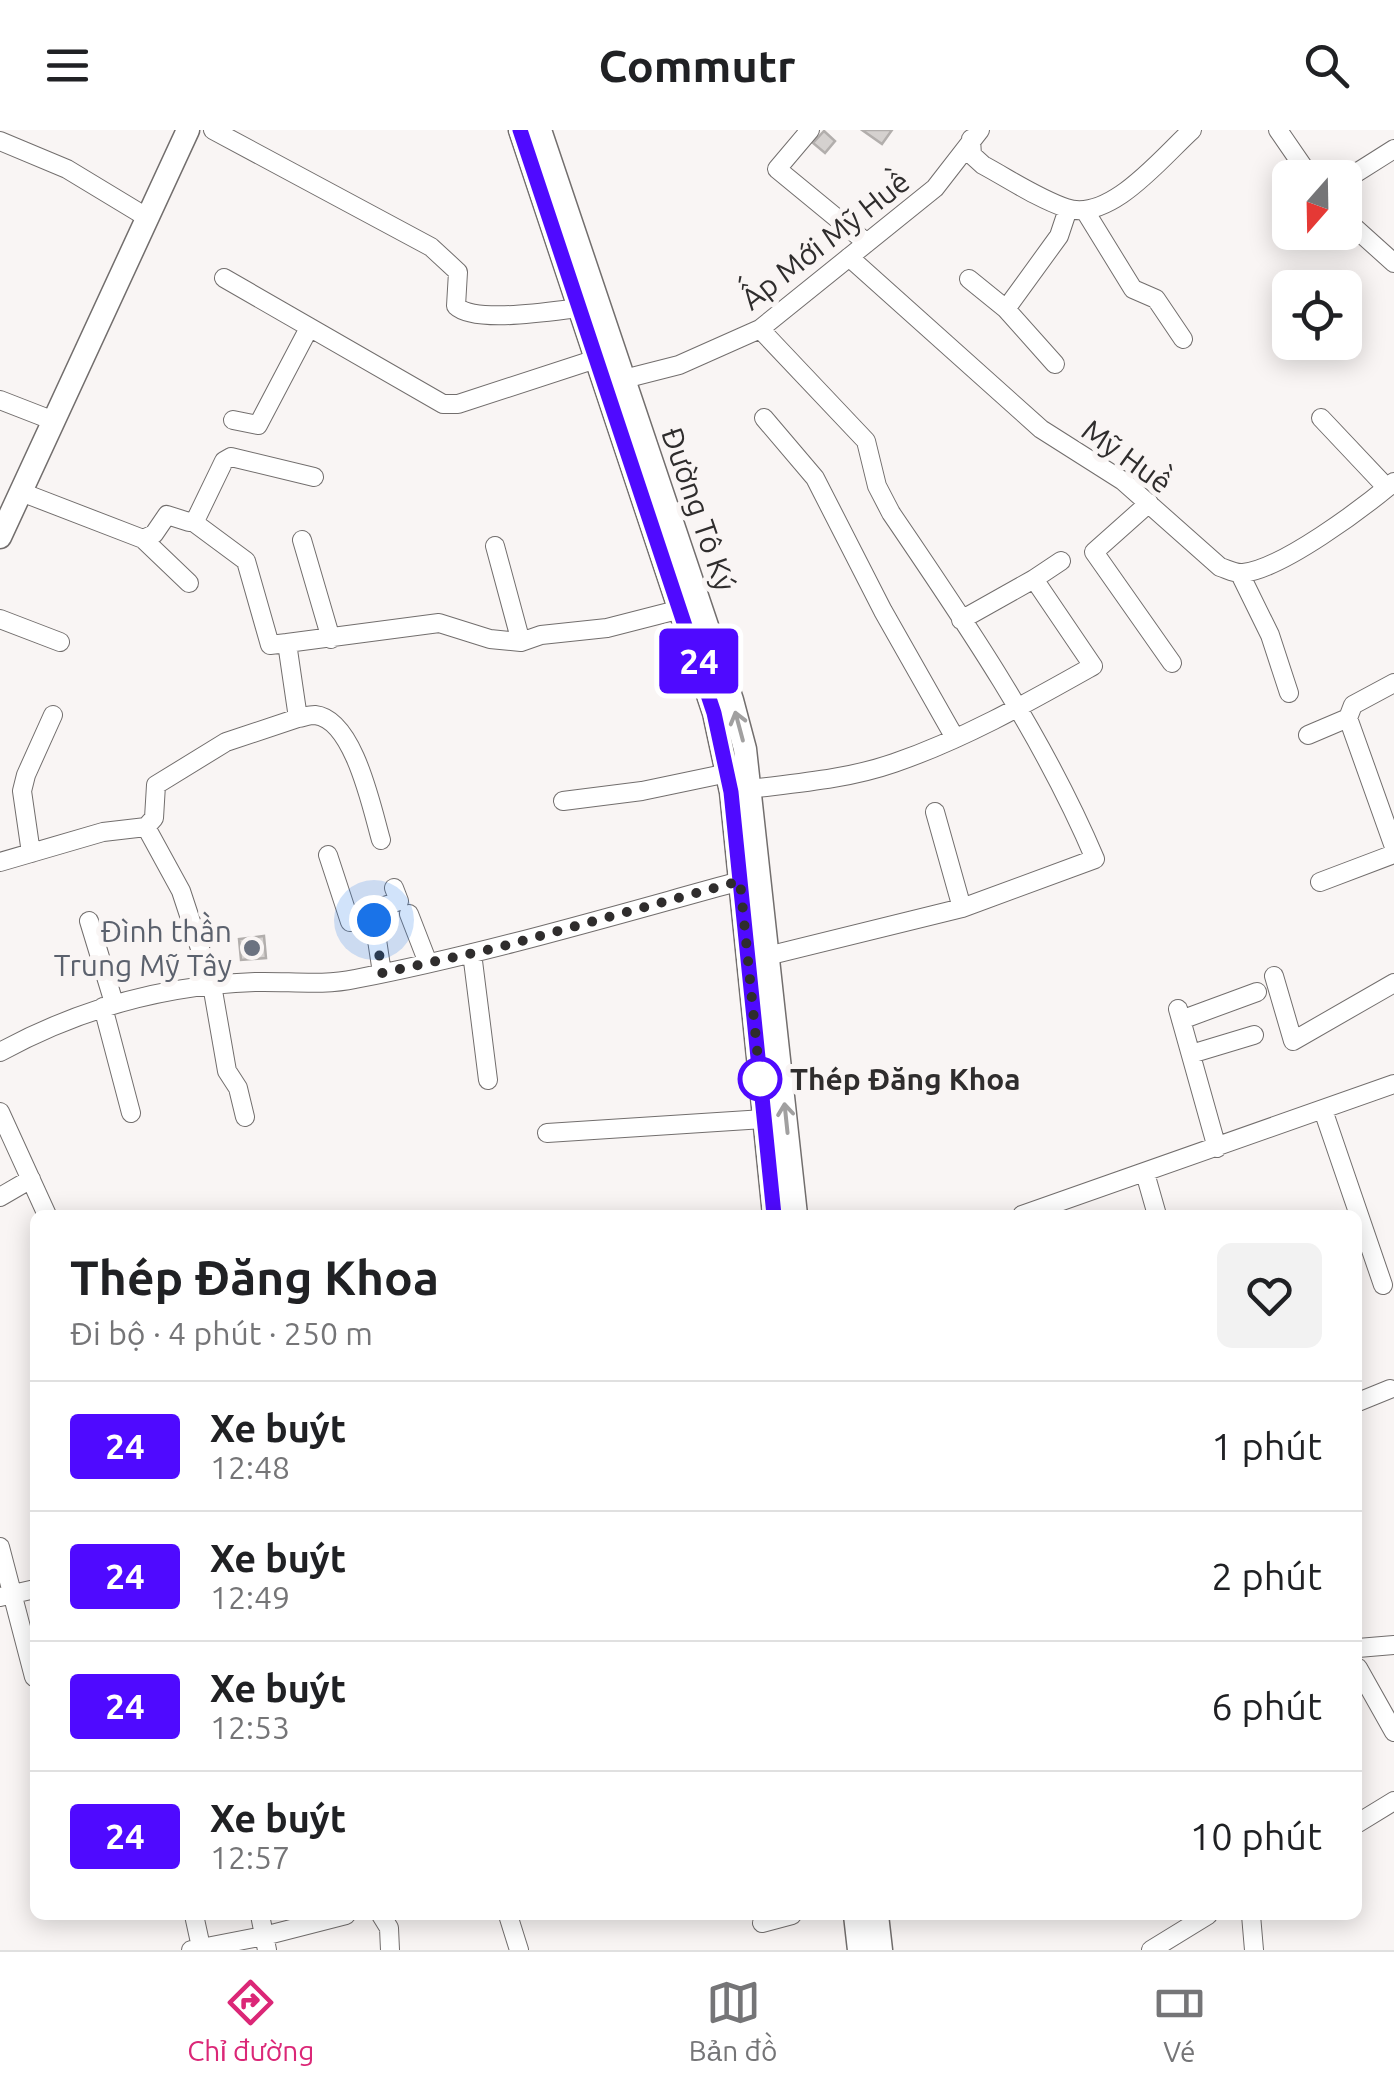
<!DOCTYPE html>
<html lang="vi">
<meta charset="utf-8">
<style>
:root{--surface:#fff;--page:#f2f2f2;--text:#202124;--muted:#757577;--line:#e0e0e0;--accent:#db2777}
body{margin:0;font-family:Ubuntu,sans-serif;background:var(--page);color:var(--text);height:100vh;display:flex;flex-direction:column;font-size:38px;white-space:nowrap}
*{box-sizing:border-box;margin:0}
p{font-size:32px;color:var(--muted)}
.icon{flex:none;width:55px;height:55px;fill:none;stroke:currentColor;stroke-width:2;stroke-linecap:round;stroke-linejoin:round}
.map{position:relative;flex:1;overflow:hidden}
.panel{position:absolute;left:30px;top:1080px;width:1332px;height:710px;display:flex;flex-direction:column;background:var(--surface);border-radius:15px;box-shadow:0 5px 25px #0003}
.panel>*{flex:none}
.badge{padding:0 20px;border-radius:8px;font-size:35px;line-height:65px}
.needle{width:65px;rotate:200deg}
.buttons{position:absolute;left:1272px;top:30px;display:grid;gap:20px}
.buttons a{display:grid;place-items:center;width:90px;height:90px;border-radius:15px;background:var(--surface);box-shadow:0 5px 25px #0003;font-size:50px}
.you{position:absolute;width:50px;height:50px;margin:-25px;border:8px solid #fff;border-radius:50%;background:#1a73e8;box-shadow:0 0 0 15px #1a73e833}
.map>.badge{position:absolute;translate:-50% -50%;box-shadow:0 0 0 5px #fff}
.round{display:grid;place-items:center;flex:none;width:105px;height:105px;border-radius:15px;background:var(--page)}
.overview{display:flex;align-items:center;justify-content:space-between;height:170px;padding:0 40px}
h1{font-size:48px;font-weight:700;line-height:75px}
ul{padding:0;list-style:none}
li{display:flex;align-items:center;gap:30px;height:130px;padding:0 40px;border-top:2px solid var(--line)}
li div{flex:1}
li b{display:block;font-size:38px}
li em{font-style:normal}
li .badge{min-width:110px;font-weight:700;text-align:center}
header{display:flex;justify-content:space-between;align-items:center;height:130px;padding:0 40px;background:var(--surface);font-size:45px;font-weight:700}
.menu{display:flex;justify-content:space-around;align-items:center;height:140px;border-top:2px solid var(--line);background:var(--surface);font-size:28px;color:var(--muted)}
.menu a{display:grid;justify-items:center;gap:5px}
.menu .current{color:var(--accent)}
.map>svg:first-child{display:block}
.building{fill:#d5d1cf;stroke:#b2aeac;stroke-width:2.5}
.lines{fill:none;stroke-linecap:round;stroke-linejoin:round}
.minor-casing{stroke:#726e6d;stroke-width:20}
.major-casing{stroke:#726e6d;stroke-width:25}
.minor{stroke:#fff;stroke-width:18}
.major{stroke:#fff;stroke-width:22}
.oneway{stroke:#a1a0a0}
.line-casing{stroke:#fff;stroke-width:22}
.line{stroke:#4f0aff;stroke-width:15}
.walk{stroke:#2f2d2d;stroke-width:10;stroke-dasharray:0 18}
.worship-dot{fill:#6b7280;stroke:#f9f5f4;stroke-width:4}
.stop-dot{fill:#fff;stroke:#4f0aff;stroke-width:5}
.labels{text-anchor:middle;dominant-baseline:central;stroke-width:10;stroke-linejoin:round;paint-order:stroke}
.street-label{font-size:30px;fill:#2f2d2d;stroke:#f9f5f4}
.worship-label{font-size:30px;fill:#5b616d;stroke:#f9f5f4;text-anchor:end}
.stop-label{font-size:30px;font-weight:bold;fill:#2f2d2d;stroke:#f9f5f4;text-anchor:start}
</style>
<header><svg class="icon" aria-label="menu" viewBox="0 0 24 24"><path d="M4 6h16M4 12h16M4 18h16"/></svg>Commutr<svg class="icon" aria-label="search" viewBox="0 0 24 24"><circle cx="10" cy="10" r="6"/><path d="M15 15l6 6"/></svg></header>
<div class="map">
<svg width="1394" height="1820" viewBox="0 0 1394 1820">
<rect width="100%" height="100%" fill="#f9f5f4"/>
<path class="building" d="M862,0H892L882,14Z
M824,1L835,11L825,23L813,13Z
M264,806L266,828L241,830L239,809Z"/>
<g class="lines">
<defs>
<path id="minor" d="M213,0L431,117L458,142L456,176C475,194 552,181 579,178
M810,0L777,39L867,113
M1278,0L1311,48
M971,9L972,25L983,35C1009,49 1037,68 1066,78C1110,93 1162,27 1192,0
M0,11L67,39L148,88
M1345,50L1394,19
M1085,81L1133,159L1156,169L1183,209
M1345,89L1394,133
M849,127L1041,299L1123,351L1220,437C1227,439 1235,444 1243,443C1282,439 1363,378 1394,352
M224,148L443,274H458L596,229
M969,149L1006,179
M1055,234L1006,179L1059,106L1068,79
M624,249L679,235L760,199L935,58L980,0
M0,270L54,291
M764,288L815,348L883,481L955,608
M1321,288L1387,358
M233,290L258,295L309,198
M21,362L143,409L154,404L167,385L189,392L196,389L224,331L231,327L314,347
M1149,373L1094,422L1172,533
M192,391L246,431L270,515L287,513
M143,409L189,453
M302,410L331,509
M495,416L521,512
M1240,444L1270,505L1289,563
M1034,449L1061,431
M0,489L60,512
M298,588C304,587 309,585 315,585C354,589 372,679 381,710
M1348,588L1394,717
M1308,605L1348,588L1353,575L1394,553
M750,659C798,653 848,649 894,633C964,609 1029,572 1093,536L1034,449L961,490
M563,671L642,661L728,643
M935,682L962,778
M146,697L154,688L156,655L226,612L298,588L287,513L439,493L490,509L521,512L541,505L607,498L681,479
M146,697L181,761L212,855L227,941L238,958L245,987
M31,723L22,661L26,645L53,585
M328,725L350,792L374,790L382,843
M0,732L103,702L146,697
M1320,752L1394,724
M373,780L399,771L394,758
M409,784L428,833
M89,791L114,873
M472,823L488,950
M759,828L962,778L1095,729C1043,606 966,493 891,383L877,356L866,311L760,199
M1274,846L1293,911L1394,853
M103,877L131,983
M1178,879L1217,1018
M1181,890L1257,862
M0,922C79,879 166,855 255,852C288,851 323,856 355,849C484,824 612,786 740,751
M1191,924L1254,905
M1323,980L1383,1155
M0,982L47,1085
M547,1003L764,989
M1145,1043L1157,1085
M0,1067L31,1049
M1022,1085L1394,954
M1358,1272L1390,1259
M0,1417L34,1547
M0,1467L35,1459
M1358,1518L1394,1515
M1358,1538L1394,1602
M1358,1693L1394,1671
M194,1785L201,1817
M260,1785L267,1820
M381,1785L389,1798L390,1820
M508,1785L519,1820
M1251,1785L1254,1820
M762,1793L792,1785
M191,1820L264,1806L346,1785
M1151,1820L1208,1785"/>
<path id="major" d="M520,0L714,583L731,662L774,1085
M540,0L732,570L745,619L796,1085
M0,407L188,0
M855,1785L859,1820
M877,1785L881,1820"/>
</defs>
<use href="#minor" class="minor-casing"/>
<use href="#major" class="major-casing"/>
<use href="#minor" class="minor"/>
<use href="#major" class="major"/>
</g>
<defs><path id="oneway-shaft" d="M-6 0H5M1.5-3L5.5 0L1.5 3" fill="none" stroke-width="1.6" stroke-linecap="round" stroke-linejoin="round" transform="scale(2.5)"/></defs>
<g class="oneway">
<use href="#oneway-shaft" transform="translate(739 596) rotate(-105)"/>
<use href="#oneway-shaft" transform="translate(786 988) rotate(-96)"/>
</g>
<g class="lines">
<defs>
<path id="line" d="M520,0L714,583L731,662L774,1085"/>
</defs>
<use href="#line" class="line-casing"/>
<use href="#line" class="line"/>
<path class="walk" d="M374,790L382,843L496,818L740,751L760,949"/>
</g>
<circle class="worship-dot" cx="252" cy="818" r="10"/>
<circle class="stop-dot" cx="760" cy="949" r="20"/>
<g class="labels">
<g class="street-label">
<text transform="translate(825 110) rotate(-38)">Ấp Mới Mỹ Huề</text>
<text transform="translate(1127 326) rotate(36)">Mỹ Huề</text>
<text transform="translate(699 379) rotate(71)">Đường Tô Ký</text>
</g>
<g class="worship-label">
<text x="232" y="801">Đình thần<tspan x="232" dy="34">Trung Mỹ Tây</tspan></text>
</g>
<g class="stop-label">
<text x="790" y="949">Thép Đăng Khoa</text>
</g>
</g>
</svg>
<div class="buttons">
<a><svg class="needle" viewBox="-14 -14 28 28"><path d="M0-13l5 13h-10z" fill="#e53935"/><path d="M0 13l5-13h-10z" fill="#757577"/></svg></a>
<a><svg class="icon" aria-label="locate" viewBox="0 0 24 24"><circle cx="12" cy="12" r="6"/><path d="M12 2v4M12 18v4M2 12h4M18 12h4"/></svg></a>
</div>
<div class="you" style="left:374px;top:790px"></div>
<b class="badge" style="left:699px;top:531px;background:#4f0aff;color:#fff">24</b>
<section class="panel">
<div class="overview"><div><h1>Thép Đăng Khoa</h1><p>Đi bộ · 4 phút · 250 m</p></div><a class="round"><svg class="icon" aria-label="heart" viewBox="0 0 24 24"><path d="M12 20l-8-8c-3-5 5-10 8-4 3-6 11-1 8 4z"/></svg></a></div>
<ul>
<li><span class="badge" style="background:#4f0aff;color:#fff">24</span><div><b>Xe buýt</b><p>12:48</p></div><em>1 phút</em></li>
<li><span class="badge" style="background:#4f0aff;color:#fff">24</span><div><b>Xe buýt</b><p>12:49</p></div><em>2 phút</em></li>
<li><span class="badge" style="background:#4f0aff;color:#fff">24</span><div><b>Xe buýt</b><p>12:53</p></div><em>6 phút</em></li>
<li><span class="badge" style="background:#4f0aff;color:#fff">24</span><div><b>Xe buýt</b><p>12:57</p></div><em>10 phút</em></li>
</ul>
</section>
</div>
<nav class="menu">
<a class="current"><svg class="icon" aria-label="directions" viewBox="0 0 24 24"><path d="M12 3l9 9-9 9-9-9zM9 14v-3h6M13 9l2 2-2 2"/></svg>Chỉ đường</a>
<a><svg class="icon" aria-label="map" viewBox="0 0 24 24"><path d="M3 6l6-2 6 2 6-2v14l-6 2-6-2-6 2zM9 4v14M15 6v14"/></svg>Bản đồ</a>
<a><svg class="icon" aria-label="tickets" viewBox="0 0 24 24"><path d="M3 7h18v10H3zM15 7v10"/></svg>Vé</a>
</nav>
